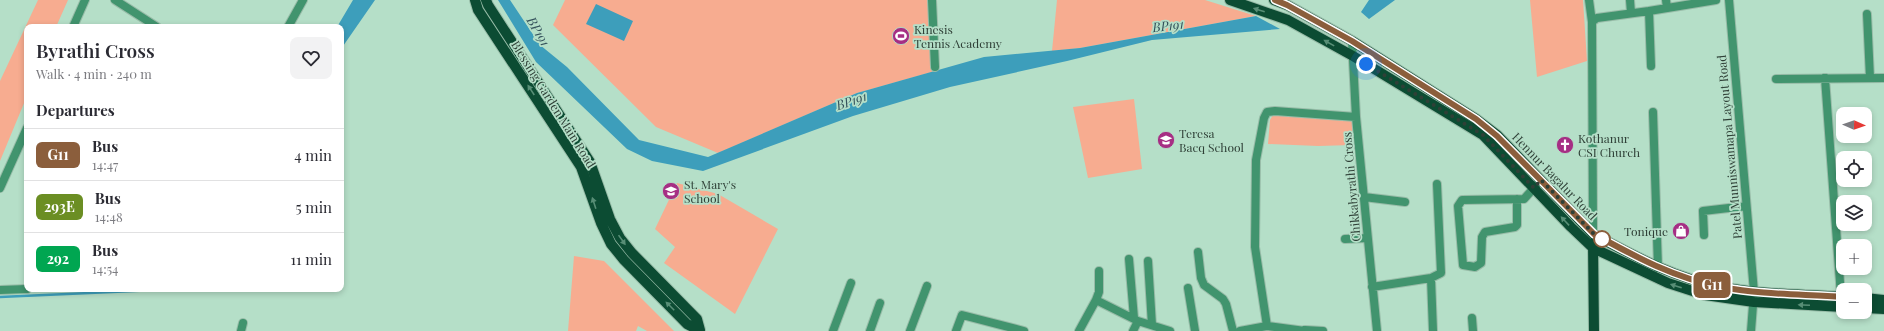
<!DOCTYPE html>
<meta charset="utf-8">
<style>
:root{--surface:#fff;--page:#f2f2f3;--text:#2b2b33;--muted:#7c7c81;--line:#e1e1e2}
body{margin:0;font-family:"Playfair Display",serif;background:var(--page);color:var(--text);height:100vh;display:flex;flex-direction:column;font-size:15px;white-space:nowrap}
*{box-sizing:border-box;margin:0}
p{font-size:13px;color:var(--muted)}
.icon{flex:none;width:22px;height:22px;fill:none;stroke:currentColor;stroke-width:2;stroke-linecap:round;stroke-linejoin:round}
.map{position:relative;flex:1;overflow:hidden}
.panel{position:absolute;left:24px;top:24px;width:320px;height:268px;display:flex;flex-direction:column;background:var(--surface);border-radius:8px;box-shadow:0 2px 6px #0003}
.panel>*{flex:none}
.badge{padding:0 8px;border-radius:6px;font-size:14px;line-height:26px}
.needle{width:26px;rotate:92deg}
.fabs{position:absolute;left:1836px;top:107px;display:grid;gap:8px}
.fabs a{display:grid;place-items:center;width:36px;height:36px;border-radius:8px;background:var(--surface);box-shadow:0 2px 6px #0003;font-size:20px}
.you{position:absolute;width:20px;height:20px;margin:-10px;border:3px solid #fff;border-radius:50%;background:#1a73e8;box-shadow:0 0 0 6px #1a73e833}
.map>.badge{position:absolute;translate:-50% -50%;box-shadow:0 0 0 2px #fff}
h2{padding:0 12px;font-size:15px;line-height:36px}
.round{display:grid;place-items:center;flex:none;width:42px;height:42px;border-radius:8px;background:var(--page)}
.summary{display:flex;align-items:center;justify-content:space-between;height:68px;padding:0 12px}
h1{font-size:19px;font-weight:600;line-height:30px}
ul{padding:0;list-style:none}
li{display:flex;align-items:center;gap:12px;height:52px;padding:0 12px;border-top:1px solid var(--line)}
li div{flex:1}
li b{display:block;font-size:15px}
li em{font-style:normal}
li .badge{min-width:44px;font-weight:700;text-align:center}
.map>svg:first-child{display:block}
.green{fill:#f7ac90}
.water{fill:#3d9ebb}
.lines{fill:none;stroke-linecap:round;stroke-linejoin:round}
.stream{stroke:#3d9ebb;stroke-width:2.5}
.minor-casing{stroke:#98bca8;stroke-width:10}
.major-casing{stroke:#98bca8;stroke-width:12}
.minor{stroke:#41946e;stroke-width:8}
.major{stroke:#0c4c33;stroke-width:10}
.oneway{fill:#588e76}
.line-casing{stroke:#fff;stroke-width:9}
.line{stroke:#8b5e3c;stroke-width:6}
.walk{stroke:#2f4037;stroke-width:4;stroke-dasharray:0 7.2}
.stop-dot{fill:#fff;stroke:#8b5e3c;stroke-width:2}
.labels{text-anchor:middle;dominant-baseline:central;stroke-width:3.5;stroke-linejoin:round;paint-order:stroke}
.poi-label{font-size:12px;fill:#2f4037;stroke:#b5dfc8;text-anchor:start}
.street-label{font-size:12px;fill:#2f4037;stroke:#b5dfc8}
.water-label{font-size:13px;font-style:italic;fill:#34515b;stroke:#b5dfc8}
</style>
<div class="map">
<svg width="1884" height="331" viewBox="0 0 1884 331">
<rect width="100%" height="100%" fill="#b5dfc8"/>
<path class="green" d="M38,0H68L56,27H27V96L0,161V81Z
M565,0H929L932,72L857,93L718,153L656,127L553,25Z
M1057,0H1205L1256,16L1080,48L1052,51Z
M1530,0H1583L1587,61L1537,77Z
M1134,99L1142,169L1088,178L1073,107Z
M1273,115L1352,121L1353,145L1318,146L1268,144L1270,120Z
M677,183L718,194L778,229L735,314L664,263L675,247L655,229Z
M574,256L604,261L674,331H647L638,326L636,331H568Z"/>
<path class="water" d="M353,0H375L341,49V27H337Z
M498,0H510L540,45L567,67L639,140L708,157L857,93L984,57L1080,48L1256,16L1280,29L1152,40L1067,61L950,87L853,116L703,171L652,161L627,149L536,62Z
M1369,0H1395L1369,19L1361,12Z
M596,4L633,21L624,41L586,24Z"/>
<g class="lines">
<path class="stream" d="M0,297L179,289"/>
<defs>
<path id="minor" d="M115,0L157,27
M932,0L935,67
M1589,0L1592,22
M1630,0L1631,13
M1666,0L1667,8
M1729,0L1754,292L1751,331
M1867,14L1870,78
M73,27L85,0
M288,27L303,0
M1352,41L1356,117L1377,331
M1651,66L1649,11L1716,0
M1825,78L1841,296
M1776,79L1884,78
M1653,112L1658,268
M0,188L27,128
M1364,197L1405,202
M1517,199V225L1515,227L1485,232L1482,237L1481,263L1475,267L1463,265L1458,206L1462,200L1524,199L1541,180
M1593,234L1592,22L1597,18L1649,11
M1704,235L1703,211L1746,206
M1345,239L1367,238
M1198,252L1201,278L1204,285L1223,299L1226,304L1233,331
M1129,259L1134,318
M1148,261L1152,325
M1431,278L1433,331
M1372,287L1431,278L1441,273L1437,184
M1188,288L1195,331
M0,290L27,289
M1096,300L1138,321L1170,331
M1472,318L1473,331
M1267,326L1305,331
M1305,330L1323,331
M241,331L243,323
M833,331L851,283
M870,331L880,303
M910,331L927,286
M956,331L962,315L1024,331
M1079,331L1096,300L1099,292V271
M1133,331L1138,321
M1240,331L1267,326L1255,247L1256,160L1264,118L1267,112L1275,111L1356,117"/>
<path id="major" d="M475,0L478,10L581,167L601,223L611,244L624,260L687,324L700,331
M486,0L488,5L590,162L610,219L620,238L632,253L697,319L700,330
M1230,0L1288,20L1353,56L1483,135L1571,227L1593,248L1668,283L1705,295L1754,302L1843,307
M1274,0L1287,5L1352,41L1476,119L1497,135L1593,234C1634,256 1676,279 1722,287C1762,295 1803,294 1843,297
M1593,243L1594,331
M1865,298L1884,300
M1865,308L1884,309"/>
</defs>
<use href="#minor" class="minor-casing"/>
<use href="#major" class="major-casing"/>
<use href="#minor" class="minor"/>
<use href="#major" class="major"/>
</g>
<defs><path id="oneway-solid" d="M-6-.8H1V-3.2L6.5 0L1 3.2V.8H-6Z"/></defs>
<g class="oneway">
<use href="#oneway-solid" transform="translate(1259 10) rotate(-162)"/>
<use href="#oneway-solid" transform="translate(1329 43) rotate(-151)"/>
<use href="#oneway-solid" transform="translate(531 90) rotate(-123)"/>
<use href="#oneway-solid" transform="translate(594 203) rotate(-108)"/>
<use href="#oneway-solid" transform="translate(1565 221) rotate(-133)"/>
<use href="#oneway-solid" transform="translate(622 240) rotate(55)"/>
<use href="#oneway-solid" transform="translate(1676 286) rotate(-162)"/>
<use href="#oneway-solid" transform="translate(1804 305) rotate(-177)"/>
<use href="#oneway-solid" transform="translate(670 306) rotate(-135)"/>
</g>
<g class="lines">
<defs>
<path id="line" d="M1275,0L1287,5L1352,41L1476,119L1497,136L1594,234C1634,256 1676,279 1722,287C1762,295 1803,294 1843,297"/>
</defs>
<use href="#line" class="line-casing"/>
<use href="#line" class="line"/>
<path class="walk" d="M1366,64L1483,135L1534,188L1541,180L1594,234L1606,241L1602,239"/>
</g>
<defs>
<symbol id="stadium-disc" viewBox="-11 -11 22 22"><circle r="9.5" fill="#a62e84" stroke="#b5dfc8"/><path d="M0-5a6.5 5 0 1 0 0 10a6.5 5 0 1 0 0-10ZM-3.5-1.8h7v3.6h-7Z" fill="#fff"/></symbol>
<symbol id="school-disc" viewBox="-11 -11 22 22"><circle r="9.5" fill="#a62e84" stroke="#b5dfc8"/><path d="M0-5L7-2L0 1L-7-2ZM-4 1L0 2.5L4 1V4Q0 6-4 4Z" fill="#fff"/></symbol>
<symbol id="church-disc" viewBox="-11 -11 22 22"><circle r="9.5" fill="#a62e84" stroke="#b5dfc8"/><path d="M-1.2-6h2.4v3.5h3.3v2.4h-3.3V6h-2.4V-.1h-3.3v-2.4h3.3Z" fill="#fff"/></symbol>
<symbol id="shop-disc" viewBox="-11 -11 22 22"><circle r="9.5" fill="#a62e84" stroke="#b5dfc8"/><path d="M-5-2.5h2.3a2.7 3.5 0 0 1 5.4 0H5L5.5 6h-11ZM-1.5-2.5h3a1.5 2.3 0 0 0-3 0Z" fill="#fff"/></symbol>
</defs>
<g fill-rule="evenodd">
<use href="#stadium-disc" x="891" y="26" width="20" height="20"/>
<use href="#school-disc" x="1156" y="130" width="20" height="20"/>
<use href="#church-disc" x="1555" y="135" width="20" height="20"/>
<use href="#school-disc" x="661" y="181" width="20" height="20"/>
<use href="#shop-disc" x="1671" y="221" width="20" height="20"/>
</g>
<circle class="stop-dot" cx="1602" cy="239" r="8"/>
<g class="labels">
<g class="poi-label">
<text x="914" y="29">Kinesis<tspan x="914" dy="14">Tennis Academy</tspan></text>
<text x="1179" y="133">Teresa<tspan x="1179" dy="14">Bacq School</tspan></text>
<text x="1578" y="138">Kothanur<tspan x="1578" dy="14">CSI Church</tspan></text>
<text x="684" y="184">St. Mary's<tspan x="684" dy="14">School</tspan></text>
<text x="1668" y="231" text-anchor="end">Tonique</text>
</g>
<g class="street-label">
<text transform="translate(554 104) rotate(58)">Blessing Garden Main Road</text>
<text transform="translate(1729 147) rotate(-95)">Patel Munniswamapa Layout Road</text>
<text transform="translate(1555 176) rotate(46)">Hennur Bagalur Road</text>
<text transform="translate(1351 187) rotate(-95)">Chikkabyrathi Cross</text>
</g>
<g class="water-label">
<text transform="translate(1168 25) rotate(-7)">BP191</text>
<text transform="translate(539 31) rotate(59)">BP191</text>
<text transform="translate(851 100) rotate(-19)">BP191</text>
</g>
</g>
</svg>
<div class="fabs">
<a><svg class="needle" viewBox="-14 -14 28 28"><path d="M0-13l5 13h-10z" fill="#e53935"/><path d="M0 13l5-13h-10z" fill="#7c7c81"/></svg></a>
<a><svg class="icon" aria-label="locate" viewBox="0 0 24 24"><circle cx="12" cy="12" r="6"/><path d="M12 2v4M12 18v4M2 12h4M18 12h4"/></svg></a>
<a><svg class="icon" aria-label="layers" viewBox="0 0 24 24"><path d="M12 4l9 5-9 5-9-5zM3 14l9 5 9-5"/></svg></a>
<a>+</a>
<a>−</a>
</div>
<div class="you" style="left:1366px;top:64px"></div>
<b class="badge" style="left:1712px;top:285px;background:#8b5e3c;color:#fff">G11</b>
<section class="panel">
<div class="summary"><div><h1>Byrathi Cross</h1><p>Walk · 4 min · 240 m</p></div><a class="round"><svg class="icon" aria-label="heart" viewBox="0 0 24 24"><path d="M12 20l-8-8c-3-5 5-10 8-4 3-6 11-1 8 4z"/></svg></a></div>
<h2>Departures</h2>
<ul>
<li><span class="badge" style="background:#8b5e3c;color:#fff">G11</span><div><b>Bus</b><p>14:47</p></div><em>4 min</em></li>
<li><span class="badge" style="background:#6b8e23;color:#fff">293E</span><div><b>Bus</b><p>14:48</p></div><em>5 min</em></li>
<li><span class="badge" style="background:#00a651;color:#fff">292</span><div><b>Bus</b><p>14:54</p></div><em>11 min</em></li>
</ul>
</section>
</div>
